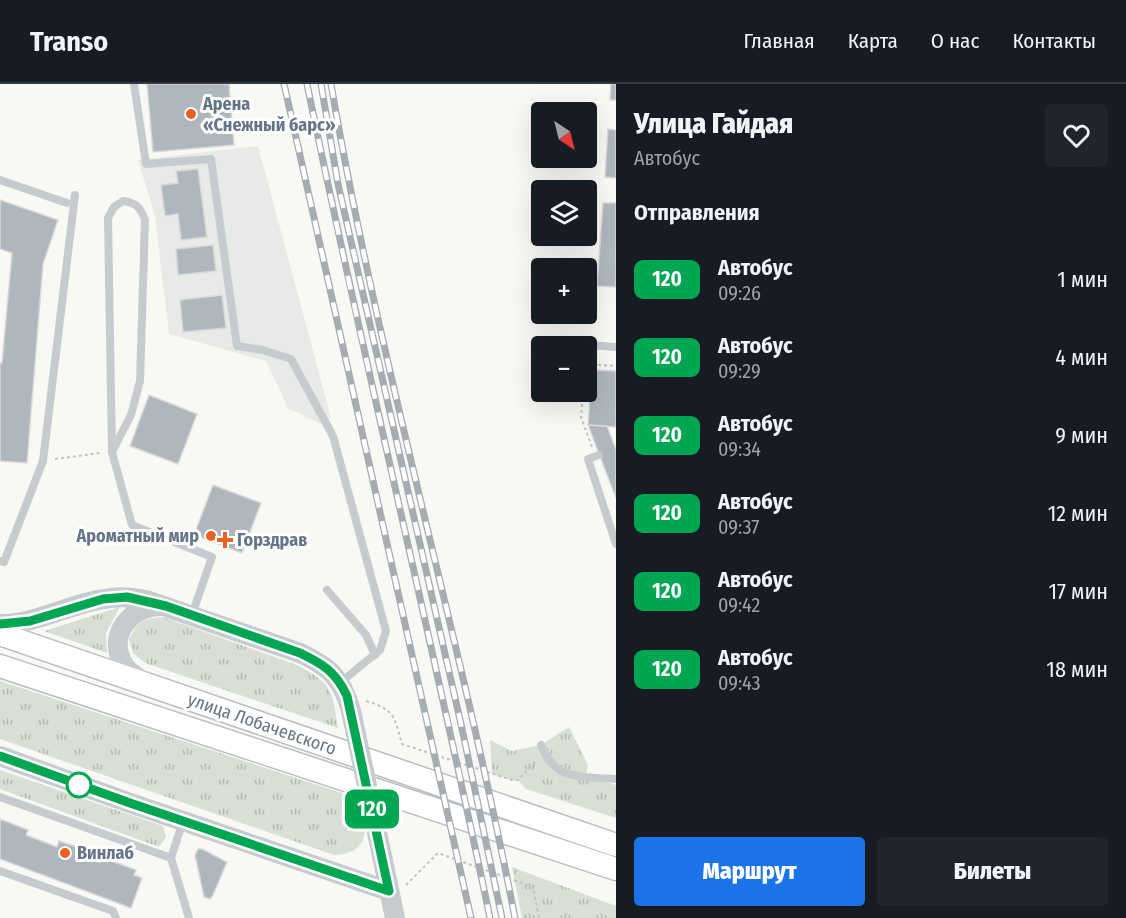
<!DOCTYPE html>
<html lang="ru">
<meta charset="utf-8">
<style>
:root{--surface:#171b24;--page:#20242c;--text:#f1f3f6;--muted:#9ea1a6;--line:#363941;--accent:#1a73e8}
body{margin:0;font-family:"Fira Sans Condensed",sans-serif;background:var(--page);color:var(--text);height:100vh;display:flex;flex-direction:column;font-size:22px;white-space:nowrap}
*{box-sizing:border-box;margin:0}
p{font-size:20px;color:var(--muted)}
.icon{flex:none;width:33px;height:33px;fill:none;stroke:currentColor;stroke-width:2;stroke-linecap:round;stroke-linejoin:round}
.map{position:relative;flex:1;overflow:hidden}
.panel{display:flex;flex-direction:column;background:var(--surface);width:510px}
.panel>*{flex:none}
.badge{padding:0 12px;border-radius:9px;font-size:21px;line-height:39px}
.needle{width:39px;rotate:145deg}
.buttons{position:absolute;left:531px;top:18px;display:grid;gap:12px}
.buttons a{display:grid;place-items:center;width:66px;height:66px;border-radius:6px;background:var(--surface);box-shadow:0 6px 24px #0002;font-size:30px}
.map>.badge{position:absolute;translate:-50% -50%;box-shadow:0 0 0 3px #fff}
h2{padding:0 18px;font-size:22px;line-height:54px}
.round{display:grid;place-items:center;flex:none;width:63px;height:63px;border-radius:6px;background:var(--page)}
.head{display:flex;align-items:center;justify-content:space-between;height:102px;padding:0 18px}
h1{font-size:28px;font-weight:800;line-height:45px}
.cta{display:flex;gap:12px;margin-top:auto;padding:12px 18px}
.cta a{flex:1;height:69px;border-radius:6px;background:var(--accent);color:#fff;font-size:24px;font-weight:800;line-height:69px;text-align:center}
.cta a+a{background:var(--page);color:var(--text)}
ul{padding:0;list-style:none}
li{display:flex;align-items:center;gap:18px;height:78px;padding:0 18px}
li div{flex:1}
li b{display:block;font-size:22px}
li em{font-style:normal}
li .badge{min-width:66px;font-weight:700;text-align:center}
header{display:flex;align-items:center;gap:36px;box-sizing:border-box;height:84px;padding:0 30px;background:var(--surface);border-bottom:2px solid var(--line)}
header strong{font-size:28px}
nav{display:flex;gap:33px;margin-inline-start:auto;font-size:21px}
main{display:flex;flex:1;min-height:0}
.map>svg:first-child{display:block}
.built{fill:#e8eae8}
.grass{fill:url(#grass-tufts)}
.building{fill:#afb6bd;stroke:#d9d9d7;stroke-width:1.5}
.lines{fill:none;stroke-linecap:round;stroke-linejoin:round}
.secondary-casing{stroke:#b9bec3;stroke-width:25}
.path{stroke:#c1c2c5;stroke-width:2;stroke-dasharray:3 3;stroke-linecap:butt}
.service{stroke:#c7cbce;stroke-width:8}
.tertiary{stroke:#c7cbce;stroke-width:20}
.secondary{stroke:#fff;stroke-width:22}
.rail-casing{stroke:#a7acb3;stroke-width:7}
.rail{stroke:#fff;stroke-width:4.5;stroke-dasharray:14;stroke-linecap:butt}
.tertiary-bridge{stroke:#c7cbce;stroke-width:20}
.line-casing{stroke:#fff;stroke-width:14}
.line{stroke:#00a651;stroke-width:9}
.poi-dot{fill:#ec6021;stroke:#fff;stroke-width:2}
.stop-dot{fill:#fff;stroke:#00a651;stroke-width:3}
.labels{text-anchor:middle;dominant-baseline:central;stroke-width:6;stroke-linejoin:round;paint-order:stroke}
.poi-label{font-size:18px;font-weight:bold;fill:#657587;stroke:#fff;text-anchor:start}
.street-label{font-size:18px;fill:#657587;stroke:#fff}
</style>
<header>
<strong>Transo</strong>
<nav><a>Главная</a><a>Карта</a><a>О нас</a><a>Контакты</a></nav>
</header>
<main>
<div class="map">
<svg width="616" height="834" viewBox="0 0 616 834">
<defs>
<pattern id="grass-tufts" width="24" height="20" patternUnits="userSpaceOnUse" patternTransform="scale(1.5)"><rect width="24" height="20" fill="#d8e0d5"/><path d="M3 7l-1-3M5 7V3M7 7l1-3M15 17l-1-3M17 17v-4M19 17l1-3" fill="none" stroke="#b3bab2"/></pattern>
</defs>
<rect width="100%" height="100%" fill="#f8f8f5"/>
<path class="built" d="M258,62L331,334L321,340L288,324L266,277L169,250L155,132L138,76Z"/>
<path class="grass" d="M120,523L106,549L107,569L44,547Z
M163,533L297,581C333,600 332,606 338,644L145,579L133,569L129,555C139,536 143,535 163,533Z
M0,597L342,709C371,724 377,771 334,771L0,655Z
M569,643L588,681L586,692L616,701V734L526,705L518,696H512L492,690L490,656L512,667L541,661Z
M0,686L163,742L166,753L159,763L0,705Z
M512,783L616,822V834H522Z"/>
<path class="building" d="M147,0H229L234,61L153,68Z
M611,0H616V16H610Z
M608,45L616,46V94L605,93Z
M198,85L207,153L181,156L178,130L165,132L161,101L178,99L176,87Z
M0,116L58,136L43,180L27,379L0,377V279H2L12,169L0,165Z
M603,119H616V203L597,202Z
M213,161L216,187L178,191L176,165Z
M222,211L226,244L183,248L180,216Z
M592,286L616,287V343L588,341Z
M149,311L197,330L178,380L130,362Z
M588,341L607,342L616,366V414Z
M213,401L261,419L242,469L194,451Z
M0,735L28,746L26,751L57,763L59,757L86,766L83,772L99,778L101,773L136,786L134,791L142,794L131,824L0,775Z
M198,765H202L227,778L213,811L210,815L204,813L195,771Z"/>
<g class="lines">
<defs>
<path id="secondary" d="M0,550L616,761
M0,582L616,785"/>
</defs>
<use href="#secondary" class="secondary-casing"/>
<path class="path" d="M586,280L616,282
M583,308L581,333L592,363
M55,375L100,369
M366,617C396,626 394,633 402,660L512,696H518L537,676
M406,801L438,769L533,803L539,834"/>
<path class="service" d="M134,0L146,80L211,75L237,262L263,266L291,275L333,352L386,547L380,566L341,598
M0,96L67,119
M561,259L616,263
M112,368L131,331L140,297L145,136C140,123 137,119 123,117L114,123L108,134L112,368L132,441L212,473L195,522
M599,371L588,375L616,460
M0,477L4,478L43,377L75,111
M327,506L366,551L375,571
M541,661C545,669 549,679 558,685C570,694 600,694 616,695
M0,713L171,774
M183,737L171,774L189,834
M0,787L113,827L116,834"/>
<path class="tertiary" d="M0,540C37,540 69,520 104,515C119,512 132,513 146,516L300,569C330,583 342,594 351,627
M142,597C136,592 128,588 124,581C106,552 130,522 161,522
M0,672L130,719L389,807
M378,753L395,834"/>
<use href="#secondary" class="secondary"/>
<defs>
<path id="rail" d="M284,0L471,834
M307,0C364,279 432,555 490,834
M321,0L338,100L461,640L502,834
M331,0C379,281 461,554 515,834"/>
</defs>
<use href="#rail" class="rail-casing"/>
<use href="#rail" class="rail"/>
<path class="tertiary-bridge" d="M351,627L378,753"/>
</g>
<g class="lines">
<defs>
<path id="line" d="M0,540L30,537L103,515L127,513L166,522L300,569C323,580 336,588 347,612L389,807L130,719L0,672"/>
</defs>
<use href="#line" class="line-casing"/>
<use href="#line" class="line"/>
</g>
<g class="poi-dot">
<circle cx="191" cy="30" r="6"/>
<circle cx="211" cy="452" r="6"/>
<path d="M222 447h6v6h6v6h-6v6h-6v-6h-6v-6h6z"/>
<circle cx="65" cy="769" r="6"/>
</g>
<circle class="stop-dot" cx="79" cy="701" r="12"/>
<g class="labels">
<g class="poi-label">
<text x="203" y="20">Арена<tspan x="203" dy="21">«Снежный барс»</tspan></text>
<text x="199" y="452" text-anchor="end">Ароматный мир</text>
<text x="237" y="456">Горздрав</text>
<text x="77" y="769">Винлаб</text>
</g>
<g class="street-label">
<text transform="translate(262 640) rotate(19)">улица Лобачевского</text>
</g>
</g>
</svg>
<div class="buttons">
<a><svg class="needle" viewBox="-14 -14 28 28"><path d="M0-13l5 13h-10z" fill="#e53935"/><path d="M0 13l5-13h-10z" fill="#9ea1a6"/></svg></a>
<a><svg class="icon" aria-label="layers" viewBox="0 0 24 24"><path d="M12 4l9 5-9 5-9-5zM3 14l9 5 9-5"/></svg></a>
<a>+</a>
<a>−</a>
</div>
<b class="badge" style="left:372px;top:725px;background:#00a651;color:#fff">120</b>
</div>
<section class="panel">
<div class="head"><div><h1>Улица Гайдая</h1><p>Автобус</p></div><a class="round"><svg class="icon" aria-label="heart" viewBox="0 0 24 24"><path d="M12 20l-8-8c-3-5 5-10 8-4 3-6 11-1 8 4z"/></svg></a></div>
<h2>Отправления</h2>
<ul>
<li><span class="badge" style="background:#00a651;color:#fff">120</span><div><b>Автобус</b><p>09:26</p></div><em>1 мин</em></li>
<li><span class="badge" style="background:#00a651;color:#fff">120</span><div><b>Автобус</b><p>09:29</p></div><em>4 мин</em></li>
<li><span class="badge" style="background:#00a651;color:#fff">120</span><div><b>Автобус</b><p>09:34</p></div><em>9 мин</em></li>
<li><span class="badge" style="background:#00a651;color:#fff">120</span><div><b>Автобус</b><p>09:37</p></div><em>12 мин</em></li>
<li><span class="badge" style="background:#00a651;color:#fff">120</span><div><b>Автобус</b><p>09:42</p></div><em>17 мин</em></li>
<li><span class="badge" style="background:#00a651;color:#fff">120</span><div><b>Автобус</b><p>09:43</p></div><em>18 мин</em></li>
</ul>
<div class="cta"><a>Маршрут</a><a>Билеты</a></div>
</section>
</main>
